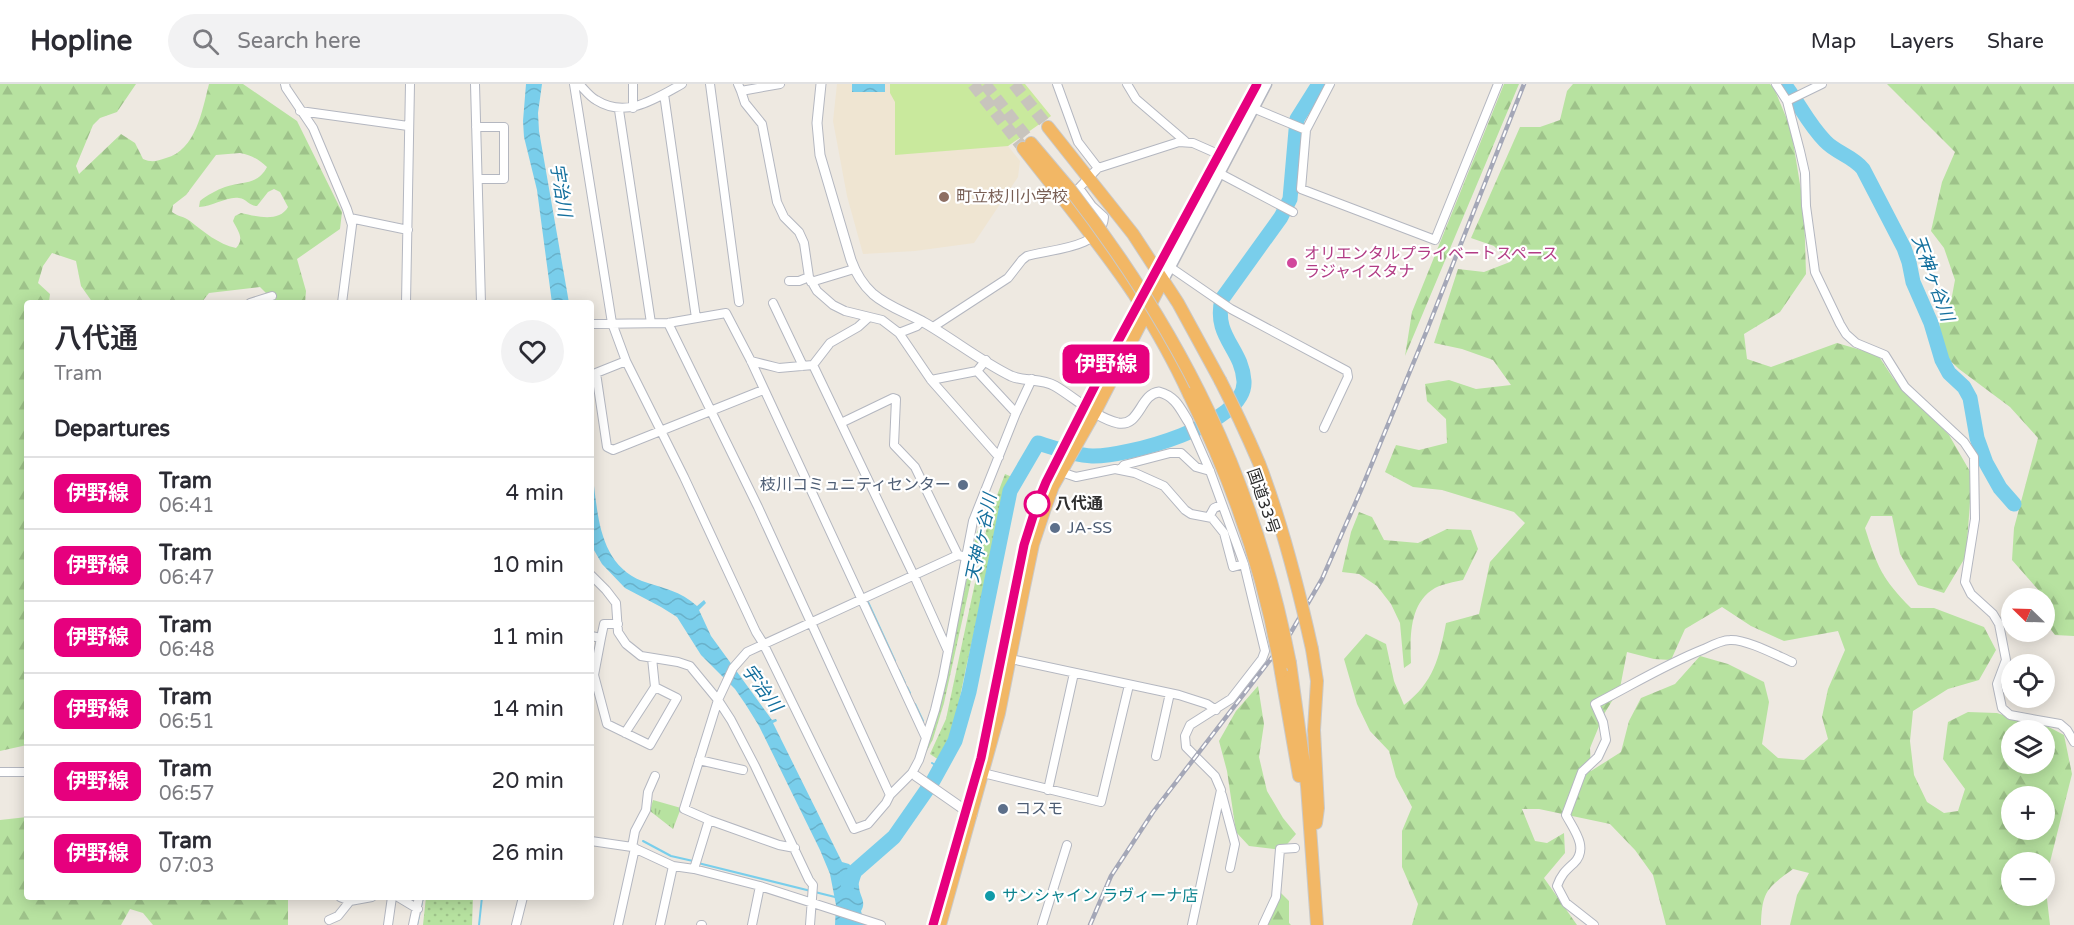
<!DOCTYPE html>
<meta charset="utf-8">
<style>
:root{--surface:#fff;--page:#f2f2f3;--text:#2b2b33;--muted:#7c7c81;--line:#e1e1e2}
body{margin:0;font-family:"Varela Round","Noto Sans JP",sans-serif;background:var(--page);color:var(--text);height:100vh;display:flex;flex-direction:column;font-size:22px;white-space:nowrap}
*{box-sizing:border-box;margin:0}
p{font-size:20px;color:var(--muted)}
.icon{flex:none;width:33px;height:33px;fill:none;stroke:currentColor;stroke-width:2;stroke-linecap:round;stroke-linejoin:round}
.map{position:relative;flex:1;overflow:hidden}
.sheet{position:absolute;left:24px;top:216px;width:570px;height:600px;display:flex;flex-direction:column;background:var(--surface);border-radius:6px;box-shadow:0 3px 15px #0003}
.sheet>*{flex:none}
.badge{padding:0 12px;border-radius:9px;font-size:21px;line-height:39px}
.needle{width:39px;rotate:293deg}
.controls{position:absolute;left:2001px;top:504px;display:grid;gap:12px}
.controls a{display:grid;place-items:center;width:54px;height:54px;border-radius:50%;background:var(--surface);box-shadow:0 3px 15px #0003;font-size:30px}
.map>.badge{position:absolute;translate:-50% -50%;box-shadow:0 0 0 3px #fff}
h2{padding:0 30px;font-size:22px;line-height:54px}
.round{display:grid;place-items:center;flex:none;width:63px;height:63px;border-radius:32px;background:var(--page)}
.headline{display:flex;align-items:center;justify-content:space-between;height:102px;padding:0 30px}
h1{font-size:28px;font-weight:600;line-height:45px}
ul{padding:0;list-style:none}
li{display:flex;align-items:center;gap:18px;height:72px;padding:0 30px;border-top:2px solid var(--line)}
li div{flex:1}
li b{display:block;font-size:22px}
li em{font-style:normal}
li .badge{min-width:66px;font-weight:700;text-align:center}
header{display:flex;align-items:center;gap:36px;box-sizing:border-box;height:84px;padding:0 30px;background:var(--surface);border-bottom:2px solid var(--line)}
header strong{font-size:28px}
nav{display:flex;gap:33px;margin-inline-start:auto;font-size:21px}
.search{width:420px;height:54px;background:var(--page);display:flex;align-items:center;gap:15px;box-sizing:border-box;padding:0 21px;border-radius:33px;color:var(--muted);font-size:22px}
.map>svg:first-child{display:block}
.education{fill:#efe5d2}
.grass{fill:url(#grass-dots)}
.forest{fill:url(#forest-firs);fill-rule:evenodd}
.park{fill:url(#park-tufts)}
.pitch{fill:#c9e99d}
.water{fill:url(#water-waves)}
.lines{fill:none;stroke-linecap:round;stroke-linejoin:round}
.stream{stroke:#79ceeb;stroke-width:2}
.river{stroke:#79ceeb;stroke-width:15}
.trunk-tunnel{stroke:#c8c4bd;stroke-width:12;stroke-dasharray:12 6;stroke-linecap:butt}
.minor-casing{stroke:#b4b7c0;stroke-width:10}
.tertiary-casing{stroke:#b4b7c0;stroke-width:11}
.secondary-casing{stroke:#b4b7c0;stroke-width:13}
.trunk-casing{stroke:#c9c9c9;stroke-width:14}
.minor{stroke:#fff;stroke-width:8}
.tertiary{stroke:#fff;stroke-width:9}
.secondary{stroke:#fff;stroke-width:10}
.trunk{stroke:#f2b765;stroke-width:12}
.tram{stroke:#a4a7b7;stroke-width:1.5}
.rail-casing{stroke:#a4a7b7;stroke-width:4.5}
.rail{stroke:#fff;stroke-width:2;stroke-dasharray:7;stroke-linecap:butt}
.trunk-bridge-casing{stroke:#c9c9c9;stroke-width:14;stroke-linecap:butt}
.trunk-bridge{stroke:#f2b765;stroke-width:12}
.line-casing{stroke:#fff;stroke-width:14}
.line{stroke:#e6007e;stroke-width:9}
.education-dot{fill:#8d6e63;stroke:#fff;stroke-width:2}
.hotel-dot{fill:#d1479c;stroke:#fff;stroke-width:2}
.service-dot{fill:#5c6f8a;stroke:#fff;stroke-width:2}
.stop-dot{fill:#fff;stroke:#e6007e;stroke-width:3}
.culture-dot{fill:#0f9aa8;stroke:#fff;stroke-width:2}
.labels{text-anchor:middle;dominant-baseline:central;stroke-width:4.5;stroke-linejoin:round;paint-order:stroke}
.education-label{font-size:16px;fill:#785e54;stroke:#fff;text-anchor:start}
.hotel-label{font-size:16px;fill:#b23c85;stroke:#fff;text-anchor:start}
.service-label{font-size:16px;fill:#4e5e75;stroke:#fff;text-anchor:start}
.street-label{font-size:16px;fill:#2e2e2e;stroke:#fff}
.stop-label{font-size:16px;font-weight:bold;fill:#2e2e2e;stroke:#fff;text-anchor:start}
.culture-label{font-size:16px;fill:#0d838f;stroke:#fff;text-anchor:start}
.water-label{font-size:18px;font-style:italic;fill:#136f9d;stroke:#fff}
</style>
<header>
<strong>Hopline</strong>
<div class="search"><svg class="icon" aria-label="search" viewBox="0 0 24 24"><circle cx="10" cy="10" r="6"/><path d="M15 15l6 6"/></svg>Search here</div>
<nav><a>Map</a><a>Layers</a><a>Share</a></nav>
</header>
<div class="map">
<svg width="2074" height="841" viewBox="0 0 2074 841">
<defs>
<pattern id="grass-dots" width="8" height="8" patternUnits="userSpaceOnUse" patternTransform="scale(1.5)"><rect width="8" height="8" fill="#b7e2a0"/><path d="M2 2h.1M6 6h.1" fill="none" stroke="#9ec28a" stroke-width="1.8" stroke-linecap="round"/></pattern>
<pattern id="forest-firs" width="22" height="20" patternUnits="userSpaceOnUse" patternTransform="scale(1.5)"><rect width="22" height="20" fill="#b7e2a0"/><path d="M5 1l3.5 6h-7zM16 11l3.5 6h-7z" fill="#9ec28a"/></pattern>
<pattern id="park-tufts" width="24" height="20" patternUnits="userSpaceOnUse" patternTransform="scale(1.5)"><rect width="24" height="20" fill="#b7e2a0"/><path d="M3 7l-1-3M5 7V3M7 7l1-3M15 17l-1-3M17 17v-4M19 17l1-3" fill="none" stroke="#9ec28a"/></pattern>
<pattern id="water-waves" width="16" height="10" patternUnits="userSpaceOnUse" patternTransform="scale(1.5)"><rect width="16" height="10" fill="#79ceeb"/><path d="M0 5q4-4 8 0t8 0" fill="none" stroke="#69b1ca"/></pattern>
</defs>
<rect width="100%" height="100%" fill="#eee9e1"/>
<path class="education" d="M837,0H1025L1051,32L1008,62L1020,77L1018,93L974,159L915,167L863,170L847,112L833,37Z"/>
<path class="grass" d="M1005,390L1012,393V397C991,458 981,522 966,584C959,616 955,647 939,676L930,670L946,635L989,433Z
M985,433L944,619L933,655L926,669L945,599L976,450Z
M426,813H473L472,841H423Z"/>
<path class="forest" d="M0,0H136L117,28L100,34L93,41L76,82L79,90L121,50L135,59L143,75C152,79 157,77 166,74C196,66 202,27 209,0H243L297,37L342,128L340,145L297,175L306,207L305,219H276L260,203L209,209L201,219H93L81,202L76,177L52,169L43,182L38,199L50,210L49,218L27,219V661L0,667ZM240,69C251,71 258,75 267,83C257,102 242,97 225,103C217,106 207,111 200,117L199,123C212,123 227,112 239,114C247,115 249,122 257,122L268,108L274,105L280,108L288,123C279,139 255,132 241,129L235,132L233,137C238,147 245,155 236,164C218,160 204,148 190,137C184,132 178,133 172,128L173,121L186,111L216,71Z
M1504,0H1519L1405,272L1412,228Z
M1573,0H1770L1774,4L1791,45L1804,125L1806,190L1780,228L1744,250L1747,275L1771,283L1837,259L1878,271L1893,294L1949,351L1972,391L1966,472L1944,509L1918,501L1900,470L1892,432H1871L1865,444C1877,482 1882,495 1911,524H1934L1984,543L1996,566L1979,596L1948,605L1913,627L1910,657L1914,691L1927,718L1944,729L1958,727L1965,705L1943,675L1948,638L1968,628L1997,629L2018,636L2045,641L2064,651L2072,690L2045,798L2050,841H1790L1797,811L1809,789L1793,785C1767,804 1762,807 1761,841H1666L1653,791L1635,766L1610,740L1539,725H1522L1535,757L1547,759L1564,749L1565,769L1544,794L1577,841H1412L1418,820L1402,783V747L1412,723L1396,693L1389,667L1370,647L1357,620L1344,575L1366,550L1386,560L1394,597L1404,621C1434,598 1439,574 1446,539L1479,530L1490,478L1525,439L1514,428L1442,406L1413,403L1385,388L1396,361L1419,366L1447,359L1446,335L1427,317L1425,300L1449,296L1476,305L1511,301L1493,276L1462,265L1434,259L1458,185L1484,188L1510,178L1494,162L1471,154L1520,43H1540L1560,36L1567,7ZM1722,523L1751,542L1784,557L1838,547L1845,566L1828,605L1822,633L1828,655L1804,676L1778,674L1762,660L1769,618L1764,598L1728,580L1700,572L1675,600L1641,614L1629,637L1621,668L1591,687L1590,664L1604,630L1620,604L1627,568L1654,575L1671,576L1685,545ZM2012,646H2044V680H2012ZM2012,712H2044V746H2012ZM2012,778H2044V812H2012Z
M1887,0H2074V552L2055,551L2045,538L2044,514H2042V510L2012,476L2014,444L2038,354L2010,323L1959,285L1942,269L1939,233L1952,212L1955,196L1944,164L1931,147L1942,98L1955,68Z
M1359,428L1372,433L1384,456L1418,459L1447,445L1471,446L1478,465L1463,496C1454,498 1443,500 1435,504C1409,519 1410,553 1411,579L1404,584L1400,539L1391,520L1377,502L1359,490L1342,488L1351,448Z
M1258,602L1264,640L1259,673L1267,707L1283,734L1296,750L1282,766L1249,762L1236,748L1227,687L1219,657L1236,627Z
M27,733V813H288V841H153L143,829L130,825L121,841H0V736Z
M1277,805L1289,817V839L1291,841H1265Z"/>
<path class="park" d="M653,716L681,724L673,745L650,727Z"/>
<path class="pitch" d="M890,0H1025L1051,32L1008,62L895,71V18L890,9Z"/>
<path class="water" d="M526,0H542L538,29L539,47L569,219H552L537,106L524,53L523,37Z
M852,0H885V8H852Z
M591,379C598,422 595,478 642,497C662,504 681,507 697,522L704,516L706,519L699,526L711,552L772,636L776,635L777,637L773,639L842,778L849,780L861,792C860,796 858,799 859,802C859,812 867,817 861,827L865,841H835L836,821L830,790L820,766L759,642L746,621L735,605L701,571L677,533L661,523L625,504L602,480L591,461Z"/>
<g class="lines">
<path class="stream" d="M868,518L895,577
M899,586L905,599
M907,603L910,609
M915,620L923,637
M932,679L940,684
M643,757L671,772L693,777
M698,779L835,813
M417,841L423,813
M479,841L482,813"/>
<path class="river" d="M1784,0C1799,19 1808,40 1825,57C1836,69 1853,72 1863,85L1904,164L1909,178L1913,198L1931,239L1942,276L1949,289L1964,303L1970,314L1977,354L1986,379L2000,404L2014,420
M848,800L854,788L894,753L933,697L955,657L969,608L1010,407L1038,359C1054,364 1074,371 1092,372C1125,373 1247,341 1244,297C1242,264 1213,253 1222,215L1281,133L1290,115L1297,35L1319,0"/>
<path class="trunk-tunnel" d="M973,0L1023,64
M985,0L1031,59
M1014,0L1048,43"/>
<defs>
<path id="minor" d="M285,0L286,4L313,44L347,125L352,141L342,219
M475,0L481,219
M574,0L612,239L626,277L596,289L607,363L613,366L763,306
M579,0C584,5 590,13 596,16C626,35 655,15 682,0
M633,0V24
M710,0L739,218
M738,0L741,7L780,0
M1057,0L1078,58L1098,84
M1127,0L1136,15L1185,57
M1330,0L1306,46L1301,105L1435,156L1498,0
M1776,0L1787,17L1800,67L1805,89L1806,122L1815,188L1840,240L1846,250L1856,259L1885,271L1905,303L1964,358L1974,373L1975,435L1965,498L1971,510L1993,530L1999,540L2006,576L1997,600L2002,624L2010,631L2060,640L2067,646L2074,658
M741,7L745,19L762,40L777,118L784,133L799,148L804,159L809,193L817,207L833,221L845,227L882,236L899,249L931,296L999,373
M664,10L696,234
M1787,17L1822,0
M1253,24L1306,46
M619,26L651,239
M300,27L408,42
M476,43H504V95H478
M1219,89L1293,128
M350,134L408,146
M1170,183L1231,225L1347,287L1348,293L1324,344
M789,197H799L809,193
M811,198L854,185
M250,219L272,212
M406,219L410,0
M773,219L803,282
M668,239L758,423L890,711
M591,240L668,239L726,229L751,277L926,654
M933,243L1008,194L1022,176L1027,172C1050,165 1102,165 1104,133L1092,122L1079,104L1098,84L1179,58L1193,59L1227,74
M899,249L917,242L922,237
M626,277L684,393L756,548L763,559L854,745L868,740L886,719L890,711L912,689L919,676L935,626L943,593L973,437L1016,329L1032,295
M751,277L779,284L813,281L830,259L858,243L869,233
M813,281L916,496L948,567
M977,287L1016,329
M931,296L977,287L986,276
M1188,337L1210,387L1244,480L1265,567L1262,575L1231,615L1190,641L1185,652L1186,663L1215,692L1221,706L1192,841
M841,339L893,314L896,315L894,361L915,383L958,471
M1120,386L1124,381L1170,369H1181L1196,383L1210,387
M1061,388L1076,393L1115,385L1135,389L1164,402L1185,426L1191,430L1212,434L1224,449L1233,483L1244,480
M1209,433L1214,424L1221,421
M591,491L606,506L616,519L618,548L626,560L641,572L678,578L690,582L718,616L731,636L755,682L809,796L813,801L810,841
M591,552L601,554L604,540H618
M1011,575L1179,611L1207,620L1216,626
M591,591H594L607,640L650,661L677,614L655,603L652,574
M594,591L601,554
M625,649L655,603
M1156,672L1170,609
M699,676L743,686
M0,688H27
M983,689L1101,718L1129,601
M1048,706L1074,589
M1222,711L1235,760L1230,784
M709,736L779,761L795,764
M591,757L632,763L673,782L694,785L760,802L881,841
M632,763L635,747L646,726L648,708L655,692
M694,785L709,736L684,725L718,616L733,584L747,568L958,471L967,473
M340,813L350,817L372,813
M398,813L418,825
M329,836L338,832L350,817
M388,841L392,813
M413,841L419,813
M516,841L523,813
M618,841L635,764
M660,841L673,782
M701,841H702
M752,841L760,802
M1042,841L1067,761
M1263,841L1276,813L1280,765L1295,764
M1594,841L1566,819L1557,802C1561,791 1565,787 1574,779C1589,764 1574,746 1566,731L1582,688L1598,673L1606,656L1603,638L1595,620C1632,601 1666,580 1704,565C1712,561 1722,556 1730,556C1746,555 1776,571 1792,578"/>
<path id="tertiary" d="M821,0L817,39L820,71L851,176C856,190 862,200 873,210C888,223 908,229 925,239C953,255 982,278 1011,292C1025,298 1041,294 1055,302C1074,313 1096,334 1118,339C1140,343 1140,310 1159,308C1175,312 1180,324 1188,337
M916,692L972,731"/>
<path id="secondary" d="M1163,196L1266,0"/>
<path id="trunk" d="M1048,43L1133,150L1178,219L1220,296
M1031,59L1069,104
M1023,64C1060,112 1100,159 1134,210C1154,242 1173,275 1189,310
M1312,565L1317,597L1314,646L1318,724L1316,739
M1290,579L1307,702L1317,841
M1281,588L1299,692
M940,841L999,629L1023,508L1033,460L1044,427L1053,402L1095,328L1163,196"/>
</defs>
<use href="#minor" class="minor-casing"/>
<use href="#tertiary" class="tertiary-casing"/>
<use href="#secondary" class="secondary-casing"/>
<use href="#trunk" class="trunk-casing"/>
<use href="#minor" class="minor"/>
<use href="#tertiary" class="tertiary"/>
<use href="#secondary" class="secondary"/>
<use href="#trunk" class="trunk"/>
<path class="tram" d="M933,841L981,674L1024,461L1037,420L1056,378L1109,274L1257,0"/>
<defs>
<path id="rail" d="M1090,841L1111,792L1153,728L1290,550L1322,495L1361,406L1427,246L1524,0"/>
</defs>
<use href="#rail" class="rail-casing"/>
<use href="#rail" class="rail"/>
<defs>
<path id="trunk-bridge" d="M1069,104C1183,251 1254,395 1290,579
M1220,296C1234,323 1247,351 1259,379C1282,439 1298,502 1312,565
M1189,310C1233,399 1265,491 1281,588"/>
</defs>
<use href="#trunk-bridge" class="trunk-bridge-casing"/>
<use href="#trunk-bridge" class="trunk-bridge"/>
</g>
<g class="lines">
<defs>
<path id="line" d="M933,841L981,674L1024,461L1037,420L1046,398L1109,274L1257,0"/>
</defs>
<use href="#line" class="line-casing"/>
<use href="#line" class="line"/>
</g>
<circle class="education-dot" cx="944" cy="113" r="6"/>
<circle class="hotel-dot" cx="1292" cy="179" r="6"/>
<g class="service-dot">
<circle cx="963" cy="401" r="6"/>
<circle cx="1055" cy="444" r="6"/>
<circle cx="1003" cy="725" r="6"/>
</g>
<circle class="stop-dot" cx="1037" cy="420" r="12"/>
<circle class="culture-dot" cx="990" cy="812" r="6"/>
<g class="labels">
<g class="education-label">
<text x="956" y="113">町立枝川小学校</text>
</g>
<g class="hotel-label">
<text x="1304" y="170">オリエンタルプライベートスペース<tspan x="1304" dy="18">ラジャイスタナ</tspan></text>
</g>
<g class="service-label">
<text x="951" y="401" text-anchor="end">枝川コミュニティセンター</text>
<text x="1067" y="444">JA-SS</text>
<text x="1015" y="725">コスモ</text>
</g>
<g class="street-label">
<text transform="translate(1263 417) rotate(71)">国道33号</text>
</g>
<g class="stop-label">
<text x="1055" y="420">八代通</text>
</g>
<g class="culture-label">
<text x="1002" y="812">サンシャイン ラヴィーナ店</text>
</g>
<g class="water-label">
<text transform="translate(561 106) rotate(81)">宇治川</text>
<text transform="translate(1933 194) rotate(70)">天神ヶ谷川</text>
<text transform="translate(981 454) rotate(-78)">天神ヶ谷川</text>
<text transform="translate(762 604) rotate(54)">宇治川</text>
</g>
</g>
</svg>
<div class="controls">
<a><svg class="needle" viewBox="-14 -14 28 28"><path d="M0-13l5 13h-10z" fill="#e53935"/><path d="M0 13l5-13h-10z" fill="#7c7c81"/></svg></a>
<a><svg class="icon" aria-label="locate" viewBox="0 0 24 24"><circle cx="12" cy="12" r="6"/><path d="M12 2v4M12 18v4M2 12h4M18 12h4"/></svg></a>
<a><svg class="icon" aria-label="layers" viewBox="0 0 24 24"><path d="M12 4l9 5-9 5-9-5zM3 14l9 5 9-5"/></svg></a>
<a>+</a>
<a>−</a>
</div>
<b class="badge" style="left:1106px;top:280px;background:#e6007e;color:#fff">伊野線</b>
<section class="sheet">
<div class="headline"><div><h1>八代通</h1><p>Tram</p></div><a class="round"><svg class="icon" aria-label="heart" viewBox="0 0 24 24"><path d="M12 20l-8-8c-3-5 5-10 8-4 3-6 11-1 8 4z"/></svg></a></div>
<h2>Departures</h2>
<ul>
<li><span class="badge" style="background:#e6007e;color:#fff">伊野線</span><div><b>Tram</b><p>06:41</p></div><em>4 min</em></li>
<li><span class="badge" style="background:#e6007e;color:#fff">伊野線</span><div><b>Tram</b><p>06:47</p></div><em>10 min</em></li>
<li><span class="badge" style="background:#e6007e;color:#fff">伊野線</span><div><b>Tram</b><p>06:48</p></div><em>11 min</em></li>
<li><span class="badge" style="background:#e6007e;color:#fff">伊野線</span><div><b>Tram</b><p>06:51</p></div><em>14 min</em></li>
<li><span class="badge" style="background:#e6007e;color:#fff">伊野線</span><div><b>Tram</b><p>06:57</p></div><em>20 min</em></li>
<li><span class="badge" style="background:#e6007e;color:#fff">伊野線</span><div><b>Tram</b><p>07:03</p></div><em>26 min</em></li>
</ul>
</section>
</div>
